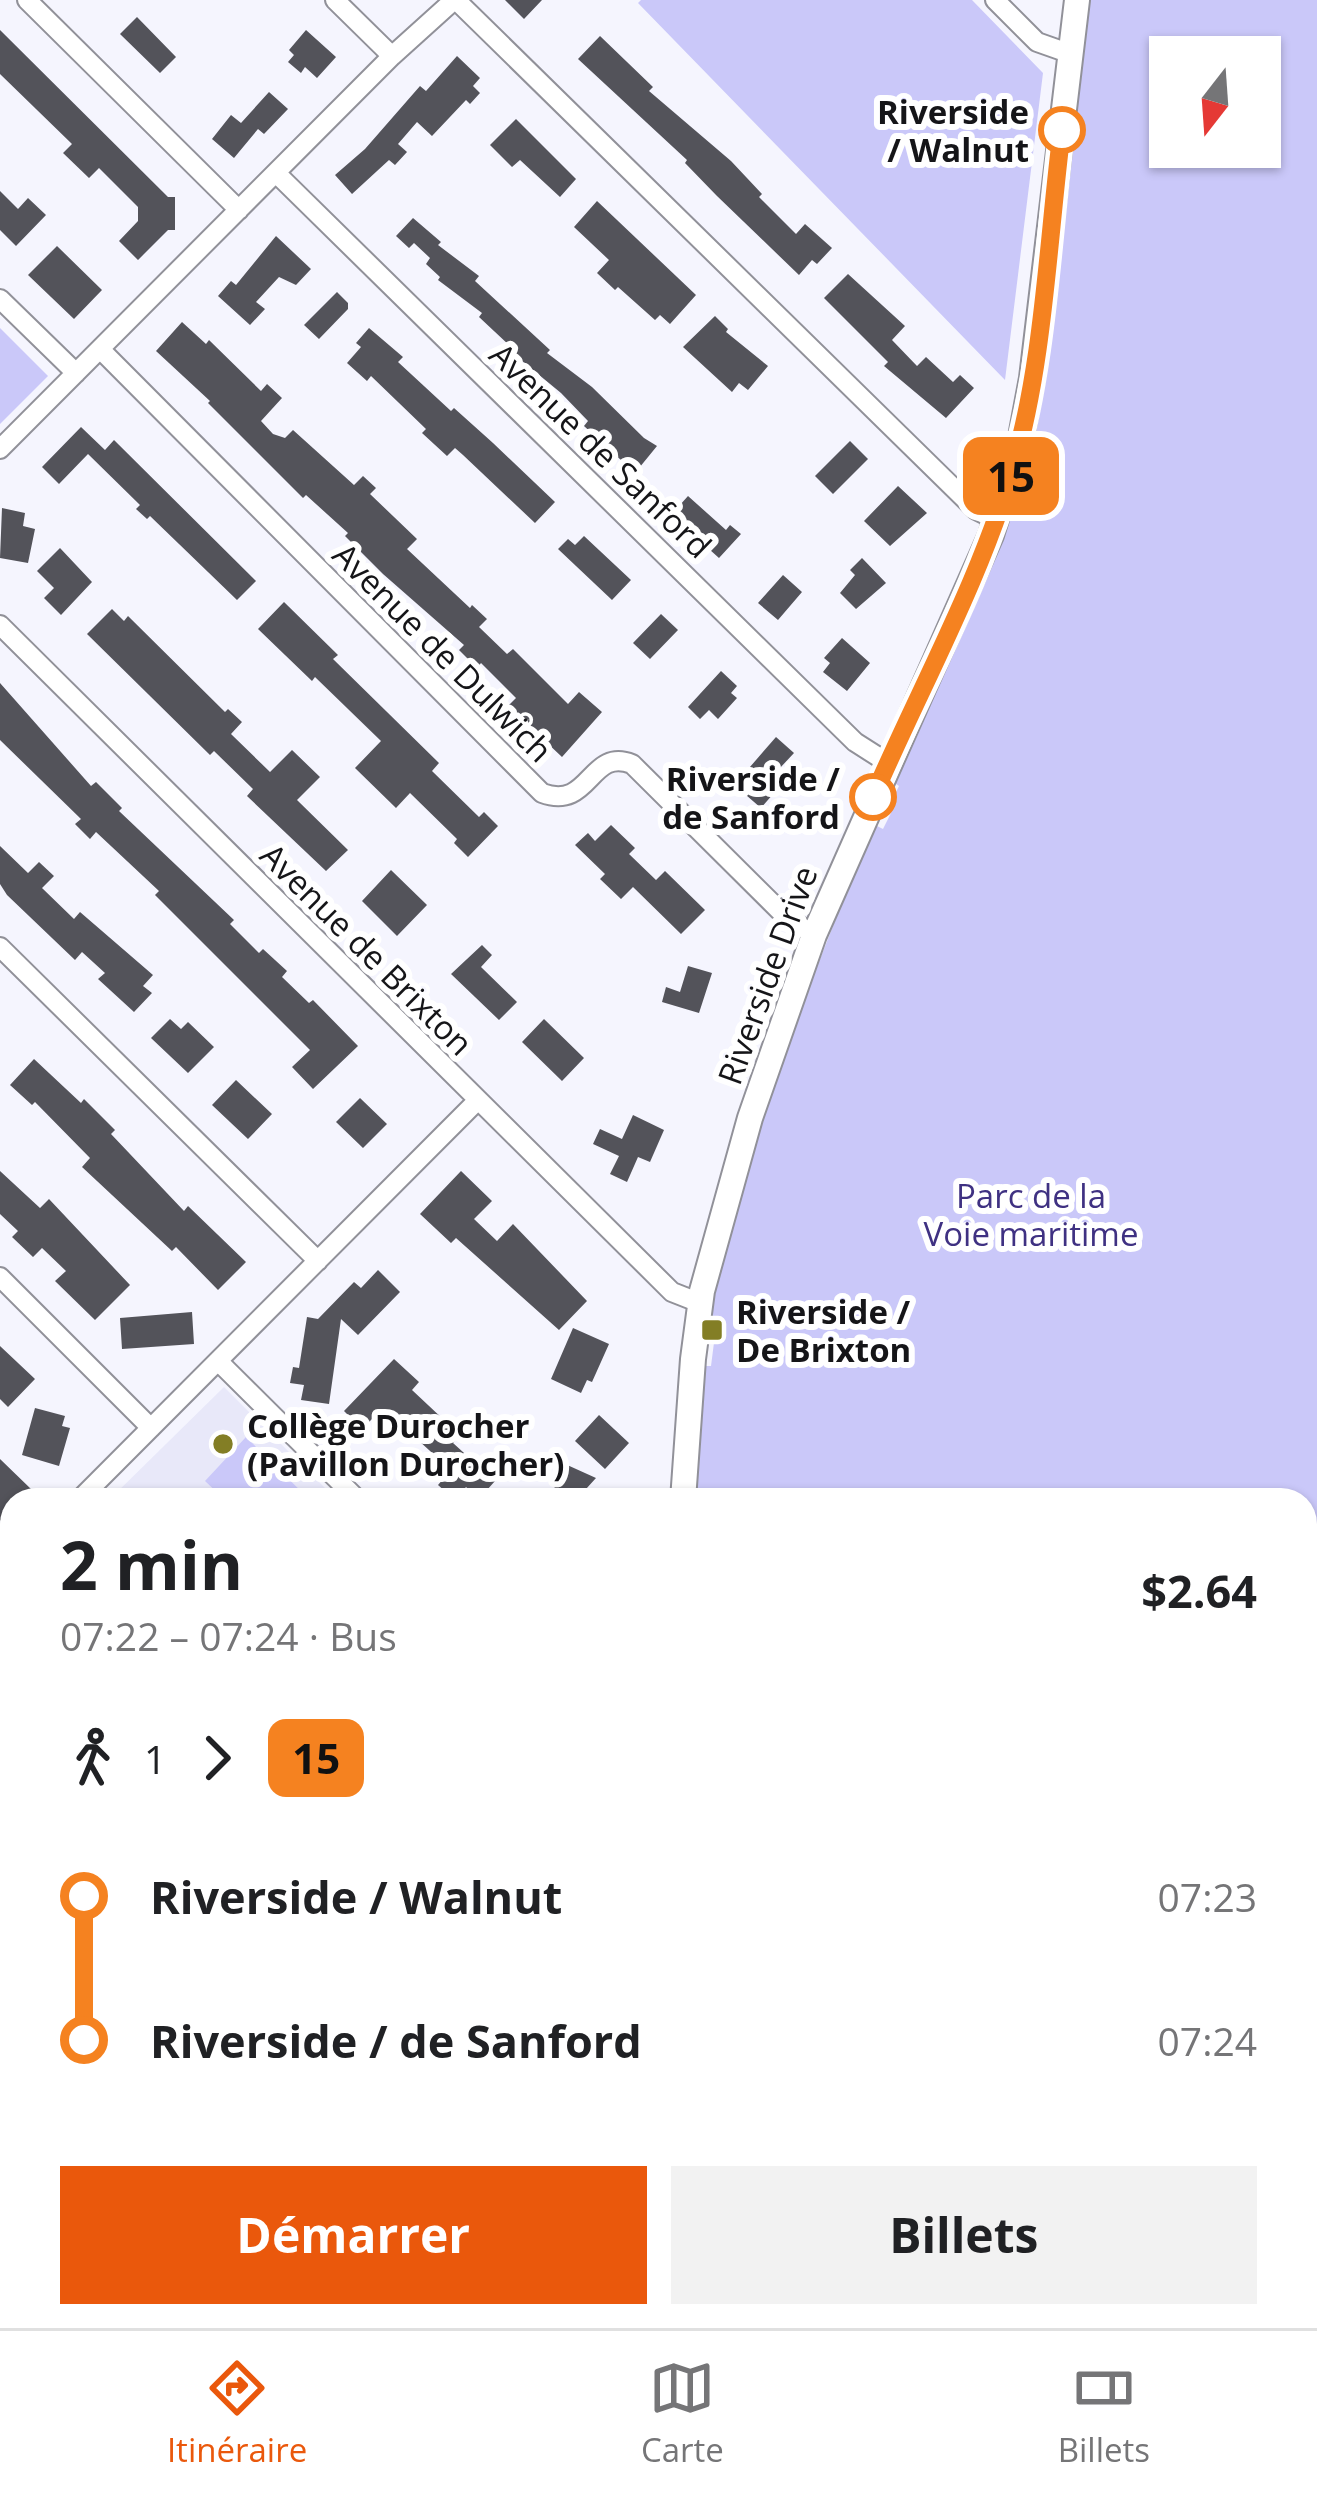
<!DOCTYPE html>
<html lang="fr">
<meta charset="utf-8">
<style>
:root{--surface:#fff;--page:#f2f2f2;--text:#202124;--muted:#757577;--line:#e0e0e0;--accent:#ea580c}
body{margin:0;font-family:"Open Sans",sans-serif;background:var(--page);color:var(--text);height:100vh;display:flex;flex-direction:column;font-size:45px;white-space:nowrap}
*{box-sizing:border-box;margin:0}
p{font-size:39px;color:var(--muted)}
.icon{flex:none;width:66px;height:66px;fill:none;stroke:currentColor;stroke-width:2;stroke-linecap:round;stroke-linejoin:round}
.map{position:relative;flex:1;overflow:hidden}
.side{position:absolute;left:0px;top:1488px;width:1317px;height:840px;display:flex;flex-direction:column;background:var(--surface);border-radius:36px 36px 0 0;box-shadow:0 3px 9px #0004}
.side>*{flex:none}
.badge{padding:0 24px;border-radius:18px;font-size:42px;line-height:78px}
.needle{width:78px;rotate:197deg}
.fabs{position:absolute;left:1149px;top:36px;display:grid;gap:24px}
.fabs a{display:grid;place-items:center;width:132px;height:132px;border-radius:0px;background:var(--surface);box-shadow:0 3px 9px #0004;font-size:60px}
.map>.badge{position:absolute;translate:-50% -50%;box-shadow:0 0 0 6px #fff}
.legs{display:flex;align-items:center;gap:18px;height:132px;padding:0 60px;font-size:39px}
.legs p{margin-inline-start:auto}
.head{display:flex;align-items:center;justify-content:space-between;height:204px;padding:0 60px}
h1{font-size:66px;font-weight:700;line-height:90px}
.primary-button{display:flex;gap:24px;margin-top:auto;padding:24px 60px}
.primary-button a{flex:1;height:138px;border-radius:0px;background:var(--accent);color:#fff;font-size:48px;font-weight:700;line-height:138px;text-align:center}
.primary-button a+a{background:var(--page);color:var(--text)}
ul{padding:0 60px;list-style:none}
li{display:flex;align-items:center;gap:42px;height:144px;font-size:45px}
li i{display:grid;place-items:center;width:18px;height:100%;margin:0 15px;background:currentColor}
li i::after{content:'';width:30px;height:30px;margin:-15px;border:9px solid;border-radius:50%;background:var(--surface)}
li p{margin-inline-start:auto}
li:first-child i{background:linear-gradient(#0000 50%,currentColor 0)}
li:last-child i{background:linear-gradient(currentColor 50%,#0000 0)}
.tabs{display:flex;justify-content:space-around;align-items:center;height:168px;border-top:3px solid var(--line);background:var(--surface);font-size:33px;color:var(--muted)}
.tabs a{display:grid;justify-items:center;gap:6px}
.tabs .selected{color:var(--accent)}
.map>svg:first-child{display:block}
.built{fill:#e8e8f9}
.green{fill:#cac8f9;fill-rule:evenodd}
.building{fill:#53535a}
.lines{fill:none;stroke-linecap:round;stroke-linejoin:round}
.street-casing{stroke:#919199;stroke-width:22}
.secondary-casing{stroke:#919199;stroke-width:28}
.street{stroke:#fff;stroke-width:18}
.secondary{stroke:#fff;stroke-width:24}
.line-1-casing{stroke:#fff;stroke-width:27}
.line-1{stroke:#f58220;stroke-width:18}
.stop-1-dot{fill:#fff;stroke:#f58220;stroke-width:6}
.poi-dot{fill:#837e25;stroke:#fff;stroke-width:4.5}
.labels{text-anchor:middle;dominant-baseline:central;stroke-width:12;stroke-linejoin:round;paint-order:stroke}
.stop-label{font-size:33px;font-weight:bold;fill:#151518;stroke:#fff;text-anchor:end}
.street-label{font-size:33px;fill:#151518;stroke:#fff}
.park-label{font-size:33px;fill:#3f3182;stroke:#fff}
.poi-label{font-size:33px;font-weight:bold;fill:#151518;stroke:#fff;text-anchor:start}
</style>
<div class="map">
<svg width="1317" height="2328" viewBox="0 0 1317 2328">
<rect width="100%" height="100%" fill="#f5f5fe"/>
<path class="built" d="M224,1387L337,1500H109Z
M12,1595V1862L0,1851V1607Z
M486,2316H652L653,2328H499Z
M711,2316H1239L1238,2328H712Z"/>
<path class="green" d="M641,0H972L1043,73L1005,380L638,3Z
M1090,0H1317V2114L1305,2113V1500H696L705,1366H711L716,1327L710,1325C718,1266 735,1211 752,1155C787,1042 828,933 875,825L883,829L891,813L889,806L899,786L893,782C941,674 999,567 1030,453C1056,357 1061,243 1073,144H1078L1081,121L1075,120ZM1170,57H1260V147H1170Z
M0,328L48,376L0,424Z
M246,1437L310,1500H225L205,1481Z"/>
<path class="building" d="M505,0H542L524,19Z
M137,17L176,57L160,73L120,34Z
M0,30L168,197H175V230H168L138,260L119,241L138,221V207L99,168L89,178L63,153L72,144L0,74Z
M306,30L336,57L317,78L305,67L301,73L288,62L294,55L289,50Z
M600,36L653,87L649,91L731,161L762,194L759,197L796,234L805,224L832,248L817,264L812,260L799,275L717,196L685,163L687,160L578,59Z
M457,56L480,78L473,86L480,93L470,104L466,100L432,136L417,122L398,144L407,152L395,165L389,160L352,194L335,175L365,149L420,86L426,91Z
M269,92L288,109L264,134L258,129L234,158L212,139L231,115L241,123Z
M516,119L576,179L560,197L520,160L512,167L490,145Z
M0,191L18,209L28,198L46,215L16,246L0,230Z
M597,201L696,295L670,324L660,315L655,320L618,287L615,290L597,273L609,260L574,227Z
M413,218L441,242L438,245L479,276L475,281L550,350L547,353L592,387L644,438L657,446L635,473L584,426L588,421L561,393L510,351L512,348L479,317L482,313L438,280L440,277L426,264L430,258L414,243L409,248L396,236Z
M276,236L311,269L296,285L279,277L256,302L265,309L250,325L218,296L231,281L236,285Z
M57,246L102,290L74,319L28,275Z
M848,274L905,326L892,340L917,366L926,357L953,382L960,375L974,388L946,418L884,366L888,362L824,298Z
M337,292L348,303V309L319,339L304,325Z
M715,316L728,329L726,332L768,366L748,390L739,383L732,392L683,347Z
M182,322L206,344L209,340L261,391L267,384L282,398L261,421L273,434L285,438L293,430L354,485L363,476L376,488L370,494L417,539L407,549L470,608L472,605L487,619L479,627L507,654L513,649L568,704L579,692L602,712L562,757L508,706L516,698L481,663L477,668L459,650L464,645L383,574L345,536L348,533L306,495L303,498L208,403L210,401L156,351Z
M369,328L403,357L398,362L451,411L454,408L493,443L555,502L535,523L463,455L455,448L447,456L422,433L426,429L371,376L367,381L347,363L361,347L356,343Z
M81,427L105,450L114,440L256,581L237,600L150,516L147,519L136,509L140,505L88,454L59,484L42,467Z
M850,441L868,459L833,494L815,476Z
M898,486L927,513L890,546L864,521Z
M688,496L726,530L730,525L741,534L719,558L671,515Z
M2,508L25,513L23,526L35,529L28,563L0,558Z
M584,536L631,580L612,600L558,549L568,539L575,545Z
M60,548L92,582L61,615L44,598L54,588L37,571Z
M862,558L886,583L856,609L840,593L855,575L850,570Z
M783,575L802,592L778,620L758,603Z
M284,602L338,655L333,659L439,763L432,771L479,817L484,812L498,826L468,857L454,843L457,839L410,793L396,808L355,768L381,741L315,677L312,681L258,629Z
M112,609L124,621L128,616L225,712L228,709L242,722L231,734L270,772L292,750L320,777L297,800L348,850L326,871L247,796L253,789L214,751L210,755L87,634Z
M661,614L678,630L650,659L633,643Z
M842,638L870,663L847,691L823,672L830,663L824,658Z
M721,671L737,686L731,693L737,698L718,719L709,710L700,719L688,707Z
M0,683L91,786L96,782L122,808L119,811L234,920L230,924L259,953L263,949L287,971L282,977L309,1003L313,1000L358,1046L313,1089L292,1067L310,1050L155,895L159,891L96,832L90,839L75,824L81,819L0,740Z
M776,737L794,753L779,769L788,777L761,808L739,789L748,779L743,775Z
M611,825L635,848L629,854L656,880L665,871L705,910L681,934L633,887L621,899L600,879L605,874L575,845L588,833L595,841Z
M0,846L28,873L39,862L54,876L42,888L74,919L80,912L153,975L143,986L152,993L134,1012L98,979L105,973L82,952L75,960L7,895L0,884Z
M391,870L427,905L397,936L362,901Z
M482,945L492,955L481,967L517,1002L499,1020L451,974Z
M688,966L712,973L699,1013L662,1002L666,987L680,992Z
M170,1019L181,1029L188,1022L214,1047L188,1073L151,1038Z
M544,1019L584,1058L562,1081L522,1042Z
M34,1059L81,1103L84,1099L115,1130L111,1134L184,1211L188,1206L246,1262L218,1290L176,1247L172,1251L82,1167L90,1158L35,1102L32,1105L10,1085Z
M236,1080L272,1114L248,1139L212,1105Z
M360,1098L387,1124L363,1148L336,1122Z
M633,1115L664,1130L650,1162L638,1157L627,1182L610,1174L619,1156L593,1144L600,1129L622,1139Z
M0,1171L40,1208L49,1199L130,1285L95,1320L55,1281L66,1271L42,1248L33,1257L12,1237L18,1231L0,1214Z
M461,1171L492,1201L474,1219L497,1241L513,1224L587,1301L559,1330L456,1238L451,1243L420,1214Z
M378,1270L400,1292L358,1335L341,1319L329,1404L301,1400L304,1385L290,1383L293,1367L299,1368L307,1317L318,1319L354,1282L361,1288Z
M192,1312L194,1344L122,1349L120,1318Z
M573,1328L609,1344L592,1382L587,1380L581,1393L551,1379Z
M0,1346L35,1379L8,1407L0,1399Z
M394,1359L419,1382L412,1390L460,1435L453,1443L495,1481L479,1499L466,1487L455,1500L438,1485L451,1470L397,1421L388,1431L374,1417L362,1429L344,1411Z
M35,1408L65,1416L62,1426L70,1428L59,1466L22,1455Z
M599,1415L629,1443L605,1469L575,1441Z
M0,1459L31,1489L20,1500H12V1508L0,1521Z
M565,1464L596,1478L586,1489L611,1500H549Z"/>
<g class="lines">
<defs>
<path id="street" d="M27,0L239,210
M335,0L392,56
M456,0L976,510L996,520
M995,0L1037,42L1071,54
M277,174L855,742L888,763
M0,299L76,373
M101,350L542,793C591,811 589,747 632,764L786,917L814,935
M0,449L392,56L454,0
M0,625L672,1292L700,1303
M0,947L318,1261
M0,1277L151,1428
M218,1361L358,1500
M79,1500L477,1101
M0,1579L12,1567
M1305,1938H1317
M0,2197L12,2208
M130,2316L143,2328
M238,2328L248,2316"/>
<path id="secondary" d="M683,1500L693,1359L702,1291L750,1118L814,935L991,535L1020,442L1032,378L1077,0
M0,1878L12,1889
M457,2316L470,2328
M683,2316L684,2328"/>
</defs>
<use href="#street" class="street-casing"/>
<use href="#secondary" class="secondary-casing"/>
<use href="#street" class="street"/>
<use href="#secondary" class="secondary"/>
</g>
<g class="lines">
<defs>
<path id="line-1" d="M873,797C920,688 980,581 1013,467C1044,363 1048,238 1062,130"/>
</defs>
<use href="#line-1" class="line-1-casing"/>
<use href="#line-1" class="line-1"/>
</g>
<g class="stop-1-dot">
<circle cx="1062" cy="130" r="21"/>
<circle cx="873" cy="797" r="21"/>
</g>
<g class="poi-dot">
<rect x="700" y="1318" width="24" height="24" rx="6"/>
<circle cx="223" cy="1444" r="12"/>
</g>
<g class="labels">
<g class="stop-label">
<text x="1029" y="111">Riverside<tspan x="1029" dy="38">/ Walnut</tspan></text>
<text x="840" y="778">Riverside /<tspan x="840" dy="38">de Sanford</tspan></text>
</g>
<g class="street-label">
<text transform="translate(601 450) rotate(44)">Avenue de Sanford</text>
<text transform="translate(443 652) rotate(45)">Avenue de Dulwich</text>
<text transform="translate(367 949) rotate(45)">Avenue de Brixton</text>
<text transform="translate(767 975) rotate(-70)">Riverside Drive</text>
</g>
<g class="park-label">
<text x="1031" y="1195">Parc de la<tspan x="1031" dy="38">Voie maritime</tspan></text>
</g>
<g class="poi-label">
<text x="736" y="1311">Riverside /<tspan x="736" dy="38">De Brixton</tspan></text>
<text x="247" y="1425">Collège Durocher<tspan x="247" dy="38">(Pavillon Durocher)</tspan></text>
</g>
</g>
</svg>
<div class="fabs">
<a><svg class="needle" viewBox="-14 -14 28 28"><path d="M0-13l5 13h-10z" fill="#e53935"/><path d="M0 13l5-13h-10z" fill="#757577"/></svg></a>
</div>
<b class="badge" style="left:1011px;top:476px;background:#f58220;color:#111">15</b>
<section class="side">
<div class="head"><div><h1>2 min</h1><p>07:22 – 07:24 · Bus</p></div><b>$2.64</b></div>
<div class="legs"><svg class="icon" aria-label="walk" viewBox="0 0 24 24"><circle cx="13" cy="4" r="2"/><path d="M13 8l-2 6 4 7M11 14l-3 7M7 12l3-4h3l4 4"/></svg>1<svg class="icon" aria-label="forward" viewBox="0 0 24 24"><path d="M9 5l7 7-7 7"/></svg><b class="badge" style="background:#f58220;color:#111">15</b></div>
<ul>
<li><i style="color:#f58220"></i><b>Riverside / Walnut</b><p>07:23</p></li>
<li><i style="color:#f58220"></i><b>Riverside / de Sanford</b><p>07:24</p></li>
</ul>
<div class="primary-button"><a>Démarrer</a><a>Billets</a></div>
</section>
</div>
<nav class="tabs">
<a class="selected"><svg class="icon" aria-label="directions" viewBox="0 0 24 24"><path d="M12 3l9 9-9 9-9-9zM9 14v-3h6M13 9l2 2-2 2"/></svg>Itinéraire</a>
<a><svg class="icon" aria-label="map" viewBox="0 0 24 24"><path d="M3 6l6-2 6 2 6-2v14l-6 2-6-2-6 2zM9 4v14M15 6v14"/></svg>Carte</a>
<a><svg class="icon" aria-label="tickets" viewBox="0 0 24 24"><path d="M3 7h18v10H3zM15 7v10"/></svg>Billets</a>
</nav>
